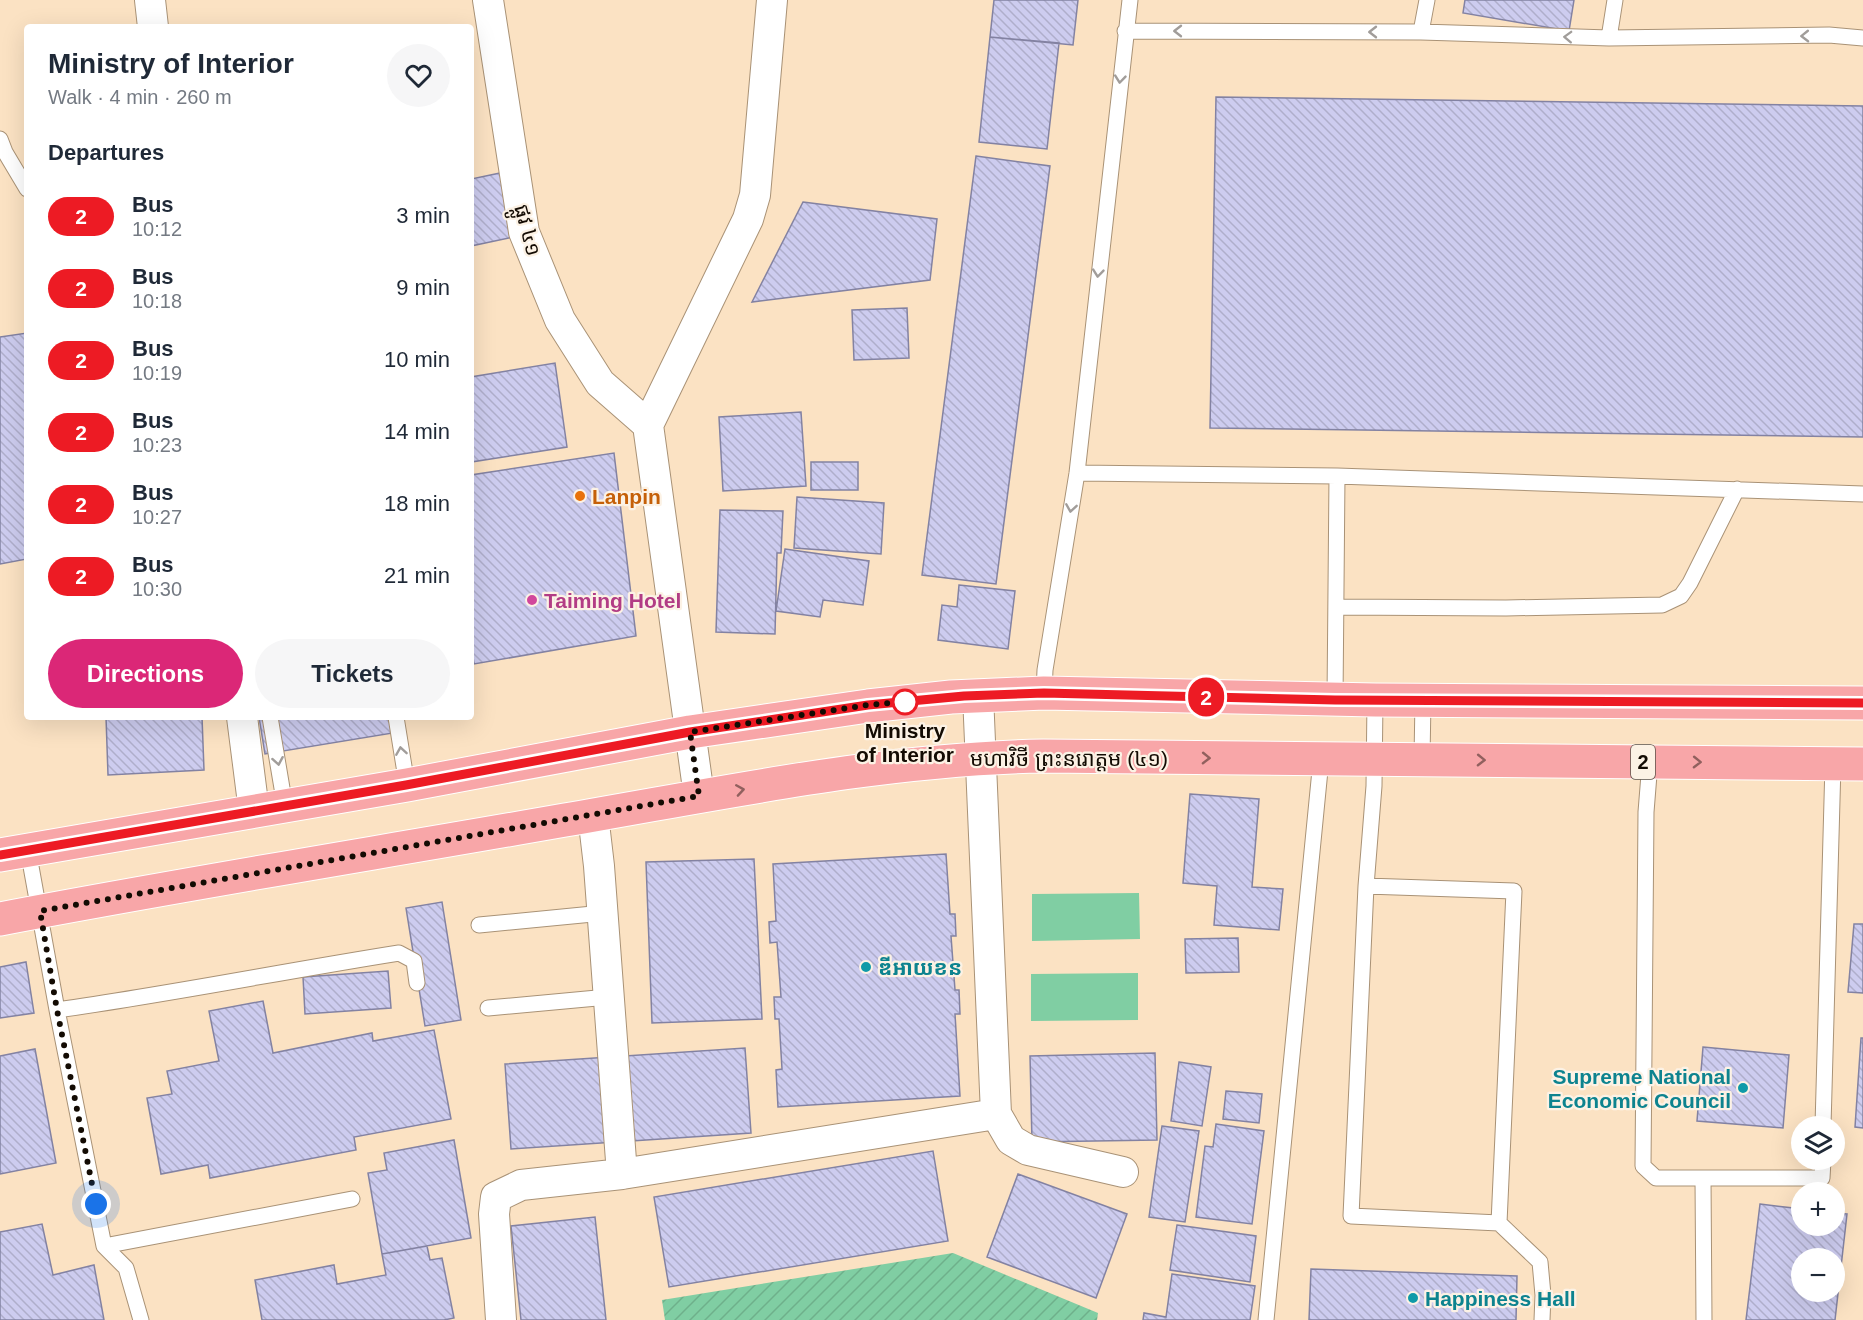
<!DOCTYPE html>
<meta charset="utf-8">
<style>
:root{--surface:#fff;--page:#f6f6f7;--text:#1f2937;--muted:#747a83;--accent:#db2777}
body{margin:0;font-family:Helvetica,"Noto Sans Khmer",sans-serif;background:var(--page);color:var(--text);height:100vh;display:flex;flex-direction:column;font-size:22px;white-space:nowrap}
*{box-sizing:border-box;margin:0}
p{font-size:20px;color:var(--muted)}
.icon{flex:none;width:33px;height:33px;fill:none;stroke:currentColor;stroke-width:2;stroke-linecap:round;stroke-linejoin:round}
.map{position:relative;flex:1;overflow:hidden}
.panel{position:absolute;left:24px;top:24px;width:450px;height:696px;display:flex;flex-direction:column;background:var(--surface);border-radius:6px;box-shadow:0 6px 24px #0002}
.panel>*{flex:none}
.badge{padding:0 12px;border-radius:20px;font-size:21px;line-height:39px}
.buttons{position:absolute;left:1791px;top:1116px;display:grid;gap:12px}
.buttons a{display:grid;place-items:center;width:54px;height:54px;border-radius:50%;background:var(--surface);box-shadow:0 6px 24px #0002;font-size:30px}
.you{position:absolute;width:30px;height:30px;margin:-15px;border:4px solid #fff;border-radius:50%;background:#1a73e8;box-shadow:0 0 0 9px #1a73e833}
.map>.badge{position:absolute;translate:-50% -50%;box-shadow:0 0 0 3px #fff}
h2{padding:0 24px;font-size:22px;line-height:54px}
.round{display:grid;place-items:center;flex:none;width:63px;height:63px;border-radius:32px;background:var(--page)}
.overview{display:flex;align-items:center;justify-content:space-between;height:102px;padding:0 24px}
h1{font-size:28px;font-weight:800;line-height:45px}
.primary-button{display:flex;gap:12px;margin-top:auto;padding:12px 24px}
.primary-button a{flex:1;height:69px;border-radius:36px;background:var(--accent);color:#fff;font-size:24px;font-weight:800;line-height:69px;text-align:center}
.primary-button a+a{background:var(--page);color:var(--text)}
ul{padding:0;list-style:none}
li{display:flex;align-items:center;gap:18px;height:72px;padding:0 24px}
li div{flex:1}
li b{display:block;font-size:22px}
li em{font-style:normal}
li .badge{min-width:66px;font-weight:700;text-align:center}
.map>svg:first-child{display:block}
.grass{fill:#80cea3}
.garden{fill:url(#garden-furrows)}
.building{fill:url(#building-back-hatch);stroke:#8382a2;stroke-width:1.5;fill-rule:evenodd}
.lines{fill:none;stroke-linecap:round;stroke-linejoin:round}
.service-casing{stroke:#a99276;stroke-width:17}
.minor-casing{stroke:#a99276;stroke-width:32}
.primary-casing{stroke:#fff;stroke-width:35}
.service{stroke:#fff;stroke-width:15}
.minor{stroke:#fff;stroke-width:30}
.primary{stroke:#f8a6a8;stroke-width:33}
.oneway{stroke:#a19d9a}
.oneway2{stroke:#91605e}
.line-casing{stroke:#fff;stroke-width:14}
.line{stroke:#ed1b24;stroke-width:9}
.walk{stroke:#130b03;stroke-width:6;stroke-dasharray:0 10.8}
.food-dot{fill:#e8710a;stroke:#fcf2e5;stroke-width:2}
.hotel-dot{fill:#d1479c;stroke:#fcf2e5;stroke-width:2}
.stop-dot{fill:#fff;stroke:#ed1b24;stroke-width:3}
.culture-dot{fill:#0f9aa8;stroke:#fcf2e5;stroke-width:2}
.labels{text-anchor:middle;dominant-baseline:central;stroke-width:4.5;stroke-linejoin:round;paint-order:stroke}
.shield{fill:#fcf2e5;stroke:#595047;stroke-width:1.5}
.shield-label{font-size:20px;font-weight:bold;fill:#130b03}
.street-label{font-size:21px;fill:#130b03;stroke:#fcf2e5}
.food-label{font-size:21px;font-weight:bold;fill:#c56008;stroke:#fcf2e5;text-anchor:start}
.hotel-label{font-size:21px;font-weight:bold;fill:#b23c85;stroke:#fcf2e5;text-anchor:start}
.stop-label{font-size:21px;font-weight:bold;fill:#130b03;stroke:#fcf2e5}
.culture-label{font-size:21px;font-weight:bold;fill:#0d838f;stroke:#fcf2e5;text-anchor:start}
</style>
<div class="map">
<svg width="1863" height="1320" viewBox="0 0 1863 1320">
<defs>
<pattern id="garden-furrows" width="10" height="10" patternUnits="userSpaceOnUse" patternTransform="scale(1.5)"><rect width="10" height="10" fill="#80cea3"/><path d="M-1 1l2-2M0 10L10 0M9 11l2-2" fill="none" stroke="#6eb08b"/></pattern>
<pattern id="building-back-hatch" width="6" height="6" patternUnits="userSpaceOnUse" patternTransform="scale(1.5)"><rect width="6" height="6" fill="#cdccef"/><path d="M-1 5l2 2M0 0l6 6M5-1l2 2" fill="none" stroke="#afaecb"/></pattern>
</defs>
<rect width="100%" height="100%" fill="#fbe2c3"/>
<path class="grass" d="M1139,893L1140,939L1032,941V894Z
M1138,973V1020L1031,1021V974Z"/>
<path class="garden" d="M953,1253L1098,1313L1097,1320H665L662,1300Z"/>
<path class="building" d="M994,0H1078L1073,45L990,37Z
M1465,0H1574L1569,31L1463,13Z
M990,37L1059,43L1047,149L979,142Z
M1216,97L1863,106V437L1210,428Z
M976,156L1050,166L996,584L922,575Z
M505,172L518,236L471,246V179Z
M803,202L937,219L930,280L752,302Z
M907,308L909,358L854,360L852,310Z
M27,333V559L0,564V337Z
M555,363L567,447L471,462V377Z
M801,412L806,486L723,491L719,417Z
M614,453L636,636L474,664L471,642V475Z
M811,462H858V490H811Z
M797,497L884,503L881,554L794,548Z
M720,510L783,511L781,553H777L775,634L716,632Z
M785,549L869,561L863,605L823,600L820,617L776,611Z
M959,585L1015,591L1008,649L938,640L942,605L957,607Z
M106,717H202L204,770L108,775Z
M259,717H396L399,732L265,754Z
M1190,794L1259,799L1252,887L1283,889L1279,930L1214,925L1217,886L1183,883Z
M946,854L950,914H955L956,936H951L955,990H959L960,1014H955L960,1096L778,1107L776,1070L782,1069L779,1019H775L774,997H781L777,942L770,943L769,922L776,921L773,864Z
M754,859L762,1019L652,1023L646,862Z
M442,902L461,1020L425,1026L406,908Z
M1854,924H1863V993L1848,992Z
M1238,938L1239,972L1186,973L1185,939Z
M26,962L34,1013L0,1018V967Z
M388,971L391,1008L305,1014L303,977Z
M263,1001L273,1053L372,1033L373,1041L434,1030L451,1119L354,1137L356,1150L210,1178L208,1165L161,1174L147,1098L172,1094L167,1071L219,1061L209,1011Z
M1861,1038H1863V1128L1855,1127Z
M1703,1047L1789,1055L1783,1128L1697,1121Z
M745,1048L751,1133L511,1149L505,1064Z
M35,1049L56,1163L0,1174V1056Z
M1155,1053L1157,1140L1032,1142L1030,1056Z
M1179,1062L1211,1067L1202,1126L1171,1121Z
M1226,1091L1262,1094L1259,1123L1223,1119Z
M1216,1124L1264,1131L1252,1224L1196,1217L1205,1146L1213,1147Z
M1162,1126L1199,1131L1185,1222L1149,1217Z
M454,1140L471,1238L382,1254L368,1173L387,1170L384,1153Z
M933,1151L948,1241L669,1287L654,1197Z
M1018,1174L1127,1214L1096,1298L987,1257Z
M1760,1204L1802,1209V1226H1834V1213L1847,1214L1835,1320H1746ZM1802,1258H1834V1292H1802Z
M595,1217L606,1320H521L511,1226Z
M42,1224L53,1275L94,1265L104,1320H0V1232Z
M1177,1225L1256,1236L1250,1282L1170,1270Z
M427,1246L430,1260L442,1258L454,1318L444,1320H262L255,1280L334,1265L337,1284L386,1275L382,1254Z
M1311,1269L1517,1276L1516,1320H1309Z
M1172,1274L1255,1286L1250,1320H1143L1144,1313L1166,1317Z"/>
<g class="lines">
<defs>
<path id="service" d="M1125,31L1421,32L1609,38L1829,35L1863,38
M1421,32L1427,0
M1609,38L1615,0
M0,139L5,152L27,189
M1077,473L1337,476L1863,494
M1337,607L1506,608L1662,605L1681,596L1690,583L1737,489
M1044,693L1045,670L1077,473L1130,0
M1335,700L1337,476
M1375,700L1374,786L1366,886L1351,1216L1499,1223L1540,1262L1543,1295L1542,1320
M270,717L285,806
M396,717L407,785
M1422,759L1423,700
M1650,762L1646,812L1643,1166L1656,1178H1822L1823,1160
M28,850L57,1010L104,1246L126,1268L141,1320
M1366,886L1514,891L1499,1223
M479,925L603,913
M488,1008L608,997
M57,1010C171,994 285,971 399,953L414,961L417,983
M1823,1126L1833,764
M1703,1178L1704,1320
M104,1246L352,1199
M1266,1320L1321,760"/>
<path id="minor" d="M150,0L153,27
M488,0L524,232L560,320L600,383L648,425
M242,717L254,811
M699,796L648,425L748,219L755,195L772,0
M593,815L599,866L622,1174L996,1114L978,695
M996,1114L1011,1140L1028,1150L1123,1172
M501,1320L494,1214L496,1197L521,1185L622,1174"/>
<path id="primary" d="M0,855L407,785L690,732L868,706L951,697L1044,693L1375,700L1863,703
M0,919C188,883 377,853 565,820C724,793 882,759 1043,756L1863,764"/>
</defs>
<use href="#service" class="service-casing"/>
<use href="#minor" class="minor-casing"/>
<use href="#primary" class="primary-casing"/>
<use href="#service" class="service"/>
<use href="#minor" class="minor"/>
<use href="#primary" class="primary"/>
</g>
<defs><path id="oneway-chevron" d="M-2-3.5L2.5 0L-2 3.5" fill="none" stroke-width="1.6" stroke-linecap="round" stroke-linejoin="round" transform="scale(1.5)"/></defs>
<g class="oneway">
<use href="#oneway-chevron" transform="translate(1178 31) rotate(-180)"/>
<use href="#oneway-chevron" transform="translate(1373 32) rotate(-180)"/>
<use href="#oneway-chevron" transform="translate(1805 36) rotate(179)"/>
<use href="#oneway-chevron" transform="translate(1568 37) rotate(-178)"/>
<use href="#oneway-chevron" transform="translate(1120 79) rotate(96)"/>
<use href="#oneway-chevron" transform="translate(1098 273) rotate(96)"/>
<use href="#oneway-chevron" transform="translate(1071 508) rotate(99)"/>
<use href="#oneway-chevron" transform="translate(401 751) rotate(-99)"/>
<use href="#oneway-chevron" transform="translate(278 761) rotate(80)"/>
</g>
<g class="oneway2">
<use href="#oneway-chevron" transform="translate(1206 758) rotate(1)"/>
<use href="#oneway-chevron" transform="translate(1481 760) rotate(1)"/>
<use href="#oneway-chevron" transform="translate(1697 762) rotate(1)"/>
<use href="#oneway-chevron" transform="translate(740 790) rotate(-9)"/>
</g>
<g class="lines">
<defs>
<path id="line" d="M0,855L406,785L690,732L868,705L964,696L1044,693L1335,700L1863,703"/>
</defs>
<use href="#line" class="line-casing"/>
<use href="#line" class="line"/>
<path class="walk" d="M96,1204L57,1010L40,911L699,796L690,732L868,705L909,701L905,702"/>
</g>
<circle class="food-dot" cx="580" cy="496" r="6"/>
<circle class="hotel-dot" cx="532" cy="600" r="6"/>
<circle class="stop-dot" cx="905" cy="702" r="12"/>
<g class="culture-dot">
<circle cx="866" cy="967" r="6"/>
<circle cx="1743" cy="1088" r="6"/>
<circle cx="1413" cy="1298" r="6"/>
</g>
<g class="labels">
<rect class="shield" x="1631" y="745" width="24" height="34" rx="4.5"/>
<g class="shield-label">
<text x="1643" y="762">2</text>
</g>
<g class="street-label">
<text transform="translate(528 230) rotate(75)">ផ្លូវ ៤១</text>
<text x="1069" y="758">មហាវិថី ព្រះនរោត្តម (៤១)</text>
</g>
<g class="food-label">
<text x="592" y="496">Lanpin</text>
</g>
<g class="hotel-label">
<text x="544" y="600">Taiming Hotel</text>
</g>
<g class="stop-label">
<text x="905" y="730">Ministry<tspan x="905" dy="24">of Interior</tspan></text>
</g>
<g class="culture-label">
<text x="878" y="967">ឌីអាយខន</text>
<text x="1731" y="1076" text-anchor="end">Supreme National<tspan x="1731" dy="24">Economic Council</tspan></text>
<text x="1425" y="1298">Happiness Hall</text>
</g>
</g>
</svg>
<div class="buttons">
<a><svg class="icon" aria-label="layers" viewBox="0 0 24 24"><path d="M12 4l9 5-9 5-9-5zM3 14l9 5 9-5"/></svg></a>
<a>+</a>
<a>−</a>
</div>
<div class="you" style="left:96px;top:1204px"></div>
<b class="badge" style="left:1206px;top:697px;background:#ed1b24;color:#fff">2</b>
<section class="panel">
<div class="overview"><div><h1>Ministry of Interior</h1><p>Walk · 4 min · 260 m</p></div><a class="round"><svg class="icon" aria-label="heart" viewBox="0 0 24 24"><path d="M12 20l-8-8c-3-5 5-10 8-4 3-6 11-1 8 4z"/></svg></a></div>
<h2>Departures</h2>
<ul>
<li><span class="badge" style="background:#ed1b24;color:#fff">2</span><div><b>Bus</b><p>10:12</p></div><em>3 min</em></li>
<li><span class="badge" style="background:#ed1b24;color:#fff">2</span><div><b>Bus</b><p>10:18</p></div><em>9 min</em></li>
<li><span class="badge" style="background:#ed1b24;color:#fff">2</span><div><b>Bus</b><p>10:19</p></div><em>10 min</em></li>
<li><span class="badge" style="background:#ed1b24;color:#fff">2</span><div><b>Bus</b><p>10:23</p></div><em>14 min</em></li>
<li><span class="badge" style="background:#ed1b24;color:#fff">2</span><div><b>Bus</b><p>10:27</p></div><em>18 min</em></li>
<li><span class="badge" style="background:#ed1b24;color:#fff">2</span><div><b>Bus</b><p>10:30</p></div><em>21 min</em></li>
</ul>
<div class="primary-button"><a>Directions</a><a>Tickets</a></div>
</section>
</div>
